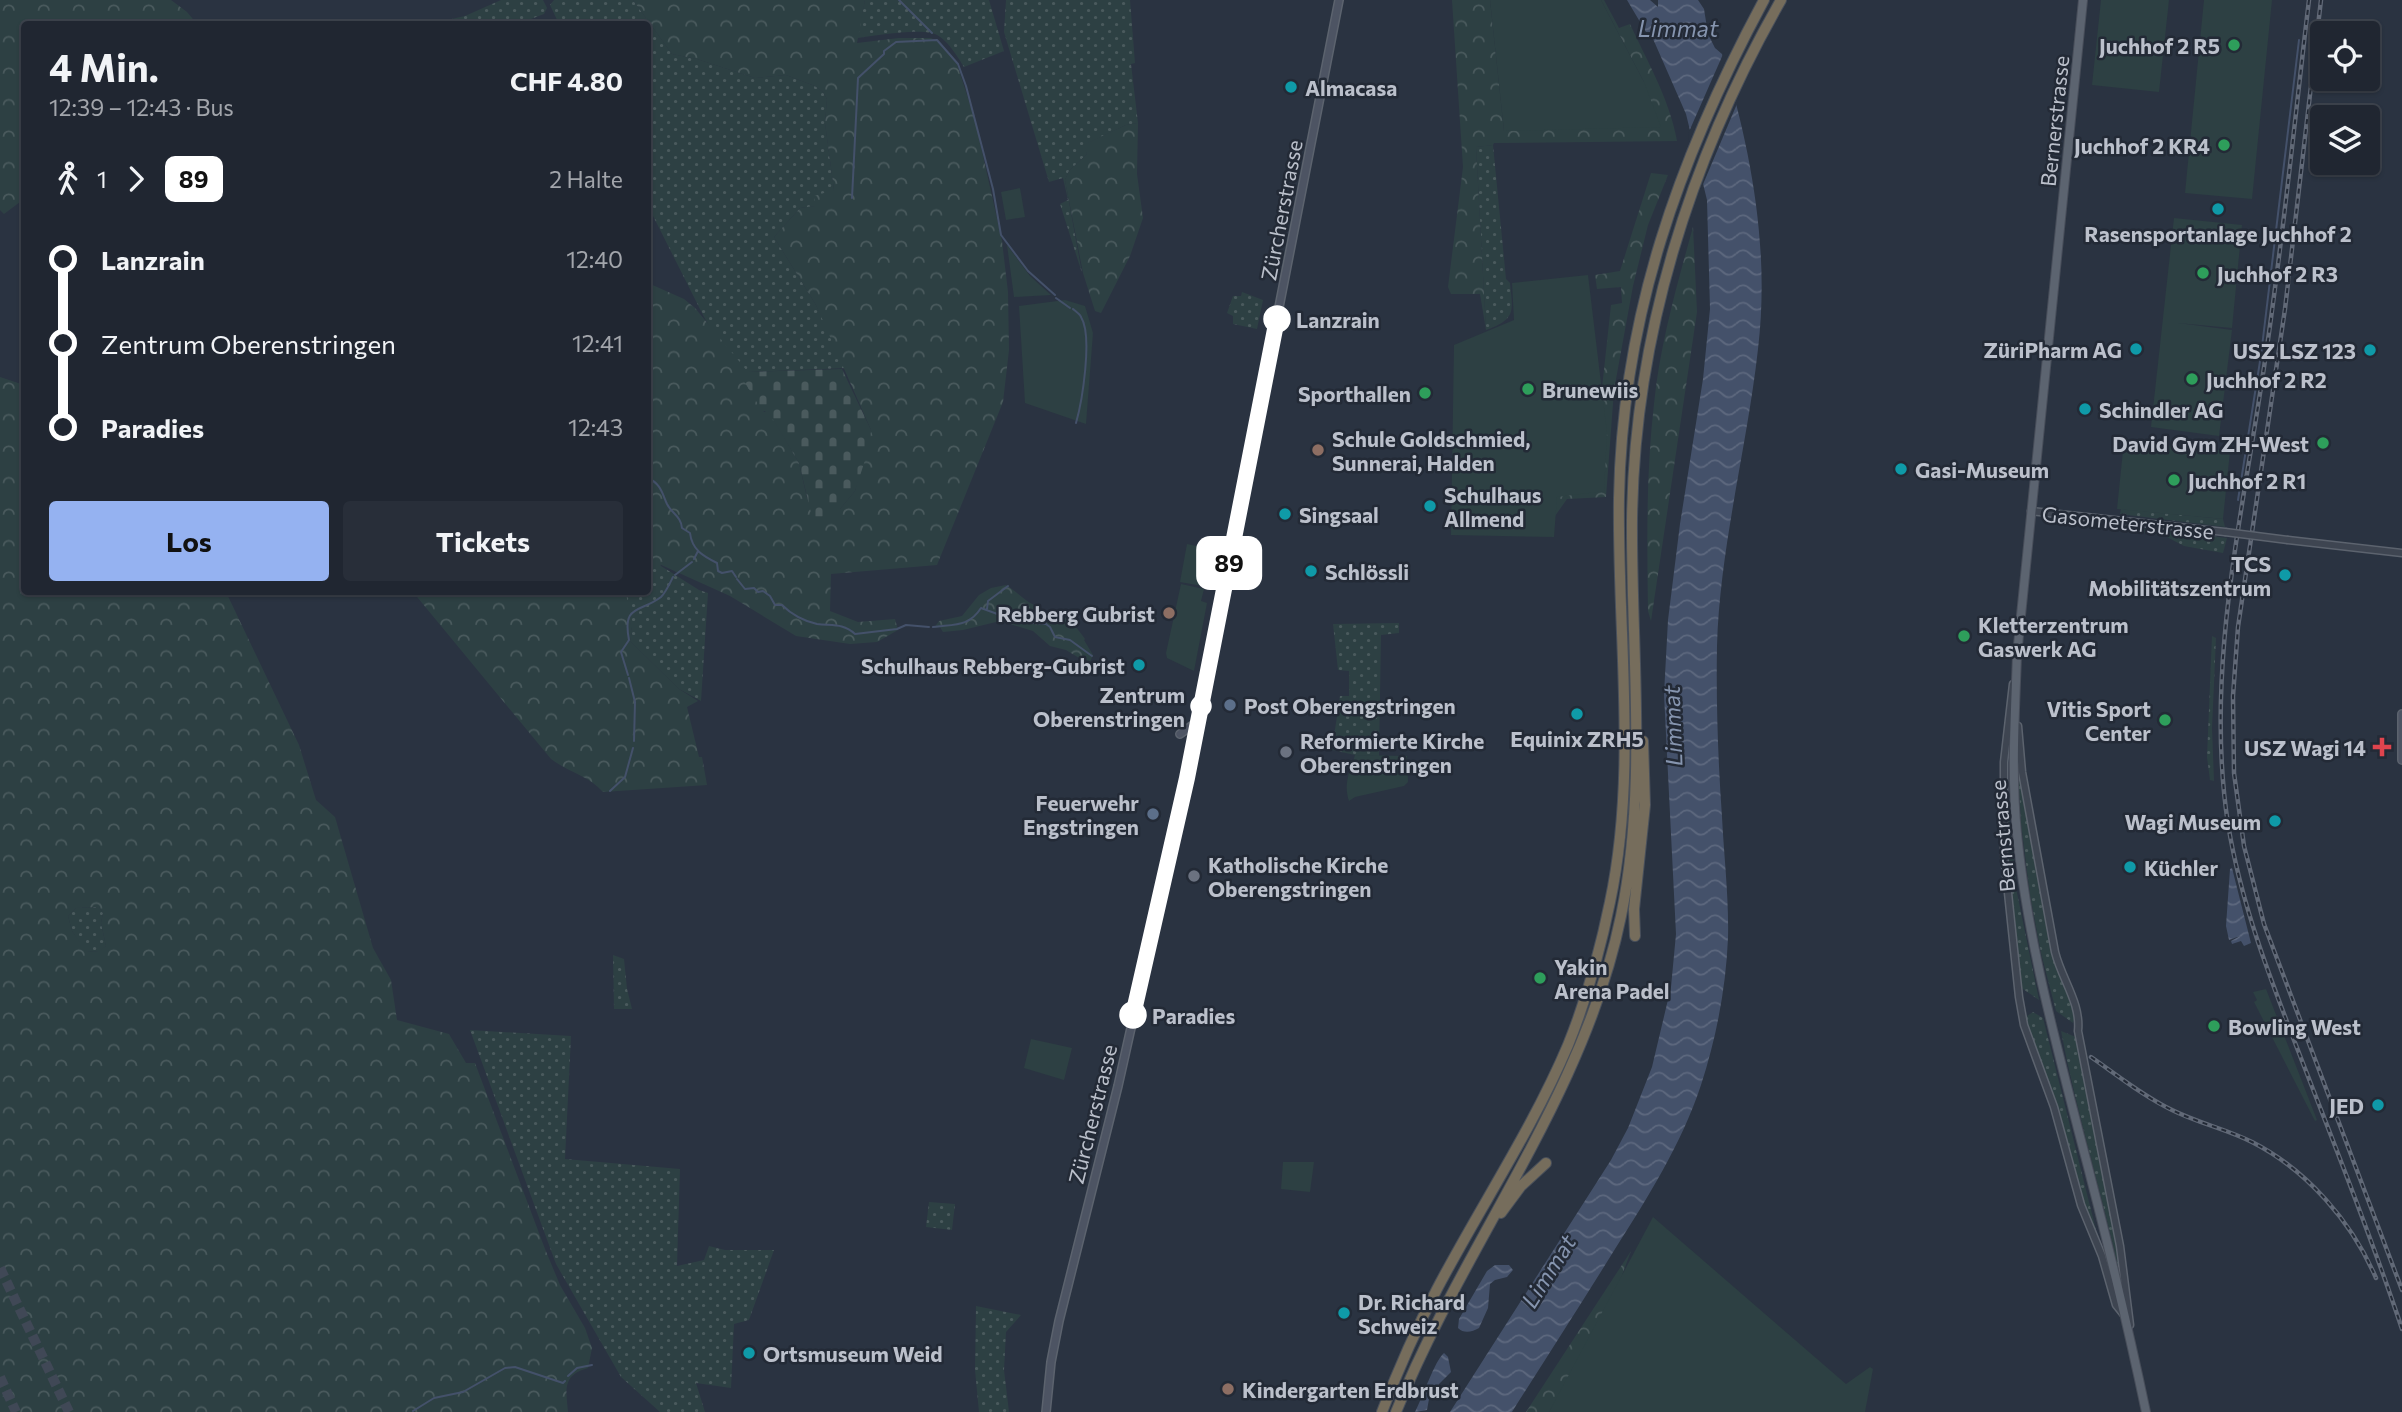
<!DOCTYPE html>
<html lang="de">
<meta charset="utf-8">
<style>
:root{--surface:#202631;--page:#282e39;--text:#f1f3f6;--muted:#a2a5ab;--line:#3d434d;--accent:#95b2f1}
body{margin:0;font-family:Commissioner,sans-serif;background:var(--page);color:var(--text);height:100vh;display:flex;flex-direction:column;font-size:26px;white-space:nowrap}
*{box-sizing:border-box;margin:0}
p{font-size:23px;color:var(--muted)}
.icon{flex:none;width:38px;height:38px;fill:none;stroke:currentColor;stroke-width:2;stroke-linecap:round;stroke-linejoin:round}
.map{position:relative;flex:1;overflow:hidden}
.sheet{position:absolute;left:21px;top:21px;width:630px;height:574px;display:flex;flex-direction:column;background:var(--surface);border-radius:7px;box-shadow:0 2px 5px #0004,0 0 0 2px var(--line)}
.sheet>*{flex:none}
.badge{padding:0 14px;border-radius:10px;font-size:24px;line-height:46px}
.buttons{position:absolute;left:2310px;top:21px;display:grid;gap:14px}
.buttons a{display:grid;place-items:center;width:70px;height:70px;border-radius:7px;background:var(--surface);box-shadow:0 2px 5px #0004,0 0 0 2px var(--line);font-size:35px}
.map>.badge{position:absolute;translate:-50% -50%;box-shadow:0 0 0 4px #fff}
.legs{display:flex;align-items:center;gap:10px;height:77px;padding:0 28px;font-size:23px}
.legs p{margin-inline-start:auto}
.headline{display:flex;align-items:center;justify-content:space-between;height:119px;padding:0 28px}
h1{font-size:38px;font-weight:700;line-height:52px}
.cta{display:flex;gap:14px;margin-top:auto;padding:14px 28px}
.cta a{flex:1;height:80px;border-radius:7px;background:var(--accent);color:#111;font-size:28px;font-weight:700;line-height:80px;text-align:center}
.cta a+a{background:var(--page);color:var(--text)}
ul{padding:0 28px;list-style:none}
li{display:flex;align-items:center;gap:24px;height:84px;font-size:26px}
li i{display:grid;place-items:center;width:10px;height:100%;margin:0 9px;background:currentColor}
li i::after{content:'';width:18px;height:18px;margin:-9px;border:5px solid;border-radius:50%;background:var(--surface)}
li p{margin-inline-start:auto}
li:first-child i{background:linear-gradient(#0000 50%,currentColor 0)}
li:last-child i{background:linear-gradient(currentColor 50%,#0000 0)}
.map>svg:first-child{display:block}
.grass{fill:url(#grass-dots)}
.forest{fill:url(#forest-crowns);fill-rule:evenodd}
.cemetery{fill:url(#cemetery-stones)}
.garden{fill:#2d4043}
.water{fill:url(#water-waves)}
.pier{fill:#2a3341}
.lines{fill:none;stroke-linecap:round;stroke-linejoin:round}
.stream{stroke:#44516a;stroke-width:2}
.motorway-tunnel{stroke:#404856;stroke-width:10;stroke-dasharray:10 5;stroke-linecap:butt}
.tertiary-casing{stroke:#5c636e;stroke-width:9}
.secondary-casing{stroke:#5c636e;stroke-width:10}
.primary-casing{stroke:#484e5a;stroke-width:10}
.motorway-casing{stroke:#49505b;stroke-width:12}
.tertiary{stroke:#3e4551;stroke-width:6}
.secondary{stroke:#4d5463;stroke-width:7}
.primary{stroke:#5c6470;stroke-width:8}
.motorway{stroke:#766d5c;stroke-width:10}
.rail-casing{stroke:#616977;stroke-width:4.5}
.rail{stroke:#232a36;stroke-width:2;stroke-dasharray:5;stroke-linecap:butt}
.tertiary-bridge-casing{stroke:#5c636e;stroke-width:9;stroke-linecap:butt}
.tertiary-bridge{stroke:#3e4551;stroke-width:6}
.line-1-casing{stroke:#fff;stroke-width:16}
.line-1{stroke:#fff;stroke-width:10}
.leisure-dot{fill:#2e9e5b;stroke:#232a36;stroke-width:2.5}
.culture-dot{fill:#0f9aa8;stroke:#232a36;stroke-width:2.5}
.stop-1-dot{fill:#fff;stroke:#fff;stroke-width:3.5}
.education-dot{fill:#8d6e63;stroke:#232a36;stroke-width:2.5}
.service-dot{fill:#5c6f8a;stroke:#232a36;stroke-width:2.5}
.health-dot{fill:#e0444e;stroke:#232a36;stroke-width:2.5}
.worship-dot{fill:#6b7280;stroke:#232a36;stroke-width:2.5}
.labels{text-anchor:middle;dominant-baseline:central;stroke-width:5;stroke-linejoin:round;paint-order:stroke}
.poi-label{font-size:21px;font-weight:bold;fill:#bbc0cb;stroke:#232a36;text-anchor:start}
.street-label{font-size:21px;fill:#bbc0cb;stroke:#232a36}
.stop-label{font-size:21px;font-weight:bold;fill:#bbc0cb;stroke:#232a36;text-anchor:start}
.water-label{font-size:23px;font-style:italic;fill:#8695af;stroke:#232a36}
</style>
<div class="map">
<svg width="2402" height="1412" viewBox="0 0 2402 1412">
<defs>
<pattern id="grass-dots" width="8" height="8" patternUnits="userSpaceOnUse" patternTransform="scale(1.75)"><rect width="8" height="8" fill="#2d4043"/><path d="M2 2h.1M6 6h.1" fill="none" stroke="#4a5a5d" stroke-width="1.8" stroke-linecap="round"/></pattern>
<pattern id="forest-crowns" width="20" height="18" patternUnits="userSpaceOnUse" patternTransform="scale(1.75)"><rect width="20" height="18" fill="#2d4043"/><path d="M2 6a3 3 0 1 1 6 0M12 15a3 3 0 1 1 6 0" fill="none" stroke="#4a5a5d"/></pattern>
<pattern id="cemetery-stones" width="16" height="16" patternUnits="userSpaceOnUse" patternTransform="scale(1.75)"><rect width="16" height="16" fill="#2d4043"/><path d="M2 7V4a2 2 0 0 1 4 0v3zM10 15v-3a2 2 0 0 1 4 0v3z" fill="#4a5a5d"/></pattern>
<pattern id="water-waves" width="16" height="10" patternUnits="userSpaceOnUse" patternTransform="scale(1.75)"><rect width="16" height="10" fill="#44516a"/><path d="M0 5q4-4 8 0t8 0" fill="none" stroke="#5d687e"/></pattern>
</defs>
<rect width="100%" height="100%" fill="#2a3341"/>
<path class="grass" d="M501,0H543L547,8L544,14L518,24H430L465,16Z
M554,0H633L672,54L697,59L755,78L786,75L815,86L823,92L827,99L825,123L834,190L816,206L800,208L774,237L816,305L847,368L748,372L742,381L704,317L648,206V24H559L550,5Z
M865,0H989L1004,51L964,67C958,57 946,38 935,34C917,28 876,36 857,38Z
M1006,0H1130L1135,63L1131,64L1138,123L1126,125L1084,145L1087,154L1069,171L1065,180L1082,273L1060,204L1068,200L1063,178L1049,182L1004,32Z
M1493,145L1506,279L1510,283C1513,312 1516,319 1486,330L1476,147Z
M1242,292L1263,300L1257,329L1233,324V316L1227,313L1233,296H1241Z
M2121,509L2223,519L2225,527L2120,514Z
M2106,524L2227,538L2223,553L2184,546L2165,536L2105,526Z
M648,539L661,566L699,590L708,593L701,701L679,689L630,641L632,632L625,594L626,592H648Z
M1399,623V633L1381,635L1379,756L1355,755L1332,750L1340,696H1349V671L1338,670L1333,624Z
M2212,636L2216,638L2212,728L2214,781L2210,780L2207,757Z
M2018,772L2023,789L2055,964L2072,1001L2075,1019L2073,1023L2056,1011L2041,953L2030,895L2021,823Z
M2007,793L2017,893L2039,1000L2020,987L2022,985L2019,983L2007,866Z
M99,907L103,913L101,923L106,946L100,951L86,952L72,931L68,916L76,908Z
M613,955L624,959L627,989L632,1009H614Z
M2033,1012L2043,1018L2098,1238L2084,1205L2053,1096L2026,1025L2027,1016Z
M470,1030L571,1036L565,1159L680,1169L677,1266L704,1260L709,1246L725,1250H774L749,1320L734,1324L731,1388L696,1383L705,1412H660L621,1377L556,1264Z
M2061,1031L2076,1037L2119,1252L2121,1280C2103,1196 2077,1115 2061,1031Z
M929,1202L955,1204L952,1230L926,1227Z
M976,1306L1021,1315L1006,1332L1004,1370L1009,1412H979L975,1370Z"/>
<path class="forest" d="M0,0H171L187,12L197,24H24V199L4,214L0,210Z
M633,0H865L857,43L899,38H931L937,41L957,64L975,120L1002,241L1008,292L1009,350L1003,402L937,565L831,574L830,611L858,622L895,619L898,630L877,642L850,644L796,636L730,596L648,559V283L684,299L695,308L748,372L764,412L768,410L799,463L807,498L840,509L855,491L871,430L816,305L774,237L800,208L815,206L814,196L834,190L825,123L827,99L823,92L815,86L786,75L755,78L697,59L672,54Z
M1452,0H1490L1504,131L1644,82L1601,0H1604L1619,28L1630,24C1647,61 1670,100 1677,141L1494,143L1493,145L1476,147L1486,330L1480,294H1451L1448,287L1463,167Z
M1138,123L1137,174L1143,218L1130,256L1101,313L1095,311L1083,273L1065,180L1069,171L1087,154L1083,145L1126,125Z
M1651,173L1668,175L1648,225L1633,286L1614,390L1606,497L1567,499L1555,516L1530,399L1602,388L1611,305L1622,303L1621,287L1597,289L1595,275L1620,271Z
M1693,227L1697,312L1651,621L1648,611C1647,542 1646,473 1654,404C1660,344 1677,285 1693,227Z
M0,377L24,385V592H226L299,745L316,800L335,817L373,948L391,980L397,1020L449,1034L466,1063H475L545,1249L560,1285L585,1328L592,1348L588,1368C562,1375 566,1390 568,1412H0ZM99,907L103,913L101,923L106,946L99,951L87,952L72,931L68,916L76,908Z
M1006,585C1016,591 1024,600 1034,605C1061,620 1064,609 1085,639L1084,640L1093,655L1089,664L1066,650L1050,646L1033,631L1000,621L963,630L943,632L940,627L934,628L939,621L962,616L979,595L991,588Z
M413,592H626L632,632L630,641L679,689L698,701L687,707L699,757H702L707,785L603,792C589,776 568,772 551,759Z
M1631,1251L1604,1324L1549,1412H1526Z"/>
<path class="cemetery" d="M842,369L871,430L869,448L855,491L840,509L813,521L799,463L768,411H762L743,379L748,372Z"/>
<path class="garden" d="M1490,0H1601L1644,82L1661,127L1504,131Z
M2101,0H2169L2159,92L2092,85Z
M2204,0H2272L2252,199L2185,193Z
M1020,188L1025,217L1006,220L1001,192Z
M2174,218L2242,225L2232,328L2178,323L2232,330L2219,436L2151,427Z
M1007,245L1030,276L1051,295L1014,297Z
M1588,275L1607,433L1604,491L1557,497L1554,537L1451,535L1454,345L1514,320L1512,283Z
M1065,300L1085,306L1093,333L1086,424L1025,403L1019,306Z
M2124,441L2230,451L2223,519L2117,509Z
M1187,544L1216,550L1208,587L1180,582Z
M1181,584L1204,589L1201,601L1207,603L1194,671L1167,658L1166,653Z
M1355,755L1407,756L1408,782L1404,786L1355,797L1349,801C1343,783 1350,772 1355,755Z
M2266,989L2317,1120L2315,1121L2254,1002L2257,1000L2253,992Z
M1031,1039L1072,1048L1064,1080L1024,1068Z
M1283,1162H1314L1310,1192L1281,1189Z
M1653,1217L1846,1384L1870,1367L1873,1369L1865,1412H1549Z"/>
<path class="water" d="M1627,0H1650L1658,7V0H1698L1704,9L1708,34L1715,48L1722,54C1751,149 1770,249 1758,349C1747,448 1720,546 1717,646C1716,703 1718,760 1722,817C1724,857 1729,898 1728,938C1726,988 1716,1039 1701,1085C1681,1145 1648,1197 1615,1249C1581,1304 1546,1358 1512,1412H1450L1611,1160L1628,1128L1652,1067L1671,987L1676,934L1664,694L1668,620L1680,524L1703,379L1710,309L1707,200L1686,114L1650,32H1646Z
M2232,868L2251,943L2244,946L2241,941L2232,944L2231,941L2240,936L2229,940L2226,926L2230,869Z
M1495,1265H1509L1513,1270L1507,1277L1495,1280L1490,1284L1488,1308L1479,1328C1472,1332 1464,1334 1458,1328L1459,1319L1487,1271Z
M1444,1353L1448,1357L1451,1372L1439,1384L1440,1394L1429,1399L1427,1410L1415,1412C1422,1399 1435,1360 1444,1353Z"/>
<path class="pier" d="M1724,52L1739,99L1701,189L1691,153L1688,134Z"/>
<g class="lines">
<path class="stream" d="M899,0L932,33
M852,198L858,78L884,54V51L896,42L937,40L958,64L966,86L993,189L1001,235L1028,271L1055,295
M1056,298L1070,308
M1073,309C1075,311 1080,314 1081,317C1093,336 1082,402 1076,423
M648,478C661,484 662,493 667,504C672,514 681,516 682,528L690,533C692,550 703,556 717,563L718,571L722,573L732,571L736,577
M2238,500L2261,355L2299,40
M694,559L698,551
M675,575L692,562
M737,579L745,589L754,588L758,592L763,591L770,596L775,605H782C792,615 804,621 817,624C832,626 843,623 855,634L897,629L906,625L929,627
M987,609L988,601L1008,586
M933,627C954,624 969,627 981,608L1000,615H1015L1034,623L1046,624L1050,627L1055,637L1070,640L1092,656
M628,675L621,652L629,640C622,604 640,613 661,597C666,592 670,583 673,577
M629,678L635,702L634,741
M610,791L625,777L633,748
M568,1376L577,1368L592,1365
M413,1411L434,1398L463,1392L505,1368L515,1367L563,1383L565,1381"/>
<path class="motorway-tunnel" d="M0,1268L69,1412
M0,1377L16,1412"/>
<defs>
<path id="tertiary" d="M2031,511L2225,532
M2288,540L2402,553
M2013,684L2004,762V855L2019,997L2024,1025L2054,1107L2081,1205L2102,1256L2116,1305L2124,1315
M2018,726L2022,772L2055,952C2062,980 2081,1003 2078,1031L2120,1246L2130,1325"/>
<path id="secondary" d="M2402,714V760
M1180,734L1197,722
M1046,1412L1051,1362L1059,1321L1118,1086L1187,778L1339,0"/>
<path id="primary" d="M2083,0L2017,655C2015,715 2011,774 2017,834C2027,935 2053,1032 2078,1129C2103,1223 2126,1317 2146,1412"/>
<path id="motorway" d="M1635,936L1634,909L1645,805L1643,741
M1501,1213L1521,1186L1546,1163
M1382,1412C1398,1370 1416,1329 1437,1289C1480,1207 1532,1130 1568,1045C1587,998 1600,951 1610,902C1638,769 1617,632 1619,498C1622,317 1679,158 1764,0
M1396,1412C1464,1243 1584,1097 1621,916C1648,785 1631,652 1632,520C1634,337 1690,159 1781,0"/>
</defs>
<use href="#tertiary" class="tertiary-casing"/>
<use href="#secondary" class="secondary-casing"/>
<use href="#primary" class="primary-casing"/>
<use href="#motorway" class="motorway-casing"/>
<use href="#tertiary" class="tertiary"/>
<use href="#secondary" class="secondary"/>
<use href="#primary" class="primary"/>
<use href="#motorway" class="motorway"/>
<defs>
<path id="rail" d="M2309,0C2294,125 2282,250 2263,374C2241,522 2205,674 2228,824C2241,904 2270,978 2299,1053C2334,1144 2371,1235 2402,1329
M2321,0L2285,309L2238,627L2233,696L2234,773L2244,846L2264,924L2402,1290
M2091,1057C2117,1075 2143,1096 2172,1110C2198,1123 2226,1129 2252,1142C2307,1170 2352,1222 2376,1278"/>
</defs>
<use href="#rail" class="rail-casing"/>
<use href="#rail" class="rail"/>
<defs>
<path id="tertiary-bridge" d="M2225,532L2288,540"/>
</defs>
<use href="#tertiary-bridge" class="tertiary-bridge-casing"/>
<use href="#tertiary-bridge" class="tertiary-bridge"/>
</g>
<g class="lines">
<defs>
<path id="line-1" d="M1133,1015L1187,778L1277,319"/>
</defs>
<use href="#line-1" class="line-1-casing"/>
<use href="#line-1" class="line-1"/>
</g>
<g class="leisure-dot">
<circle cx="2234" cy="45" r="7"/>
<circle cx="2224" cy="145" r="7"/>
<circle cx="2203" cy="273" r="7"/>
<circle cx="2192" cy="379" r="7"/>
<circle cx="1528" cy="389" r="7"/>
<circle cx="1425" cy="393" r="7"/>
<circle cx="2323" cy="443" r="7"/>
<circle cx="2174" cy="480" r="7"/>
<circle cx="1964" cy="636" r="7"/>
<circle cx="2165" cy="720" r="7"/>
<circle cx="1540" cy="978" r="7"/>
<circle cx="2214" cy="1026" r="7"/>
</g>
<g class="culture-dot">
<circle cx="1291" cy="87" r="7"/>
<circle cx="2218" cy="209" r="7"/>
<circle cx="2136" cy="349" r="7"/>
<circle cx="2370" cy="350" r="7"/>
<circle cx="2085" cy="409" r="7"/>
<circle cx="1901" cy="469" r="7"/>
<circle cx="1430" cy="506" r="7"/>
<circle cx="1285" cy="514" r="7"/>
<circle cx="1311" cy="571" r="7"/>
<circle cx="2285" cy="575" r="7"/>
<circle cx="1139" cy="665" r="7"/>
<circle cx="1577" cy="714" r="7"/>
<circle cx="2275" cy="821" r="7"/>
<circle cx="2130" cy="867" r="7"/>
<circle cx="2378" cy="1105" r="7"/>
<circle cx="1344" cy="1313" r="7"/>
<circle cx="749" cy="1353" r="7"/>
</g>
<g class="stop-1-dot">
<circle cx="1277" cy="319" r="12"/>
<circle cx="1201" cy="706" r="9"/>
<circle cx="1133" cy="1015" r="12"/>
</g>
<g class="education-dot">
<circle cx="1318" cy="450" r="7"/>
<circle cx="1169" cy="613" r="7"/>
<circle cx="1228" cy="1389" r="7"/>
</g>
<g class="service-dot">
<circle cx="1230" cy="705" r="7"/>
<circle cx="1153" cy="814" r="7"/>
</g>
<path class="health-dot" d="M2378.5 736.5h7v7h7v7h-7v7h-7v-7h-7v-7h7z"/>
<g class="worship-dot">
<circle cx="1286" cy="752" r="7"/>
<circle cx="1194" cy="876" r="7"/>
</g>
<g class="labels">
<g class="poi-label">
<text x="2220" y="45" text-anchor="end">Juchhof 2 R5</text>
<text x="1305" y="87">Almacasa</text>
<text x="2210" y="145" text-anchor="end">Juchhof 2 KR4</text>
<text x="2218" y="233" text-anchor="middle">Rasensportanlage Juchhof 2</text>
<text x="2217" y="273">Juchhof 2 R3</text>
<text x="2122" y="349" text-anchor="end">ZüriPharm AG</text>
<text x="2356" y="350" text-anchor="end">USZ LSZ 123</text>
<text x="2206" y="379">Juchhof 2 R2</text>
<text x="1542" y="389">Brunewiis</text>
<text x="1411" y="393" text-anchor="end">Sporthallen</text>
<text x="2099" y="409">Schindler AG</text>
<text x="1332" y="438">Schule Goldschmied,<tspan x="1332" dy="24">Sunnerai, Halden</tspan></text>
<text x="2309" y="443" text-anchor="end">David Gym ZH-West</text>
<text x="1915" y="469">Gasi-Museum</text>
<text x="2188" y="480">Juchhof 2 R1</text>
<text x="1444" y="494">Schulhaus<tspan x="1444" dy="24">Allmend</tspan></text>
<text x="1299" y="514">Singsaal</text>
<text x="2271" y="563" text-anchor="end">TCS<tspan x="2271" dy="24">Mobilitätszentrum</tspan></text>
<text x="1325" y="571">Schlössli</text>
<text x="1155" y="613" text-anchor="end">Rebberg Gubrist</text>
<text x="1978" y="624">Kletterzentrum<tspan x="1978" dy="24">Gaswerk AG</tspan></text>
<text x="1125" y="665" text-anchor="end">Schulhaus Rebberg-Gubrist</text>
<text x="1244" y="705">Post Oberengstringen</text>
<text x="2151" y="708" text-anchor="end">Vitis Sport<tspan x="2151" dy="24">Center</tspan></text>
<text x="1577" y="738" text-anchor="middle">Equinix ZRH5</text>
<text x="1300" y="740">Reformierte Kirche<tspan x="1300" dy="24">Oberenstringen</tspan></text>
<text x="2366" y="747" text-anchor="end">USZ Wagi 14</text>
<text x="1139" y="802" text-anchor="end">Feuerwehr<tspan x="1139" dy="24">Engstringen</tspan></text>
<text x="2261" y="821" text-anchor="end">Wagi Museum</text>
<text x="1208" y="864">Katholische Kirche<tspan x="1208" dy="24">Oberengstringen</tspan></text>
<text x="2144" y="867">Küchler</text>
<text x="1554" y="966">Yakin<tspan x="1554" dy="24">Arena Padel</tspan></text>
<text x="2228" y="1026">Bowling West</text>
<text x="2364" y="1105" text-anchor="end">JED</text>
<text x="1358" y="1301">Dr. Richard<tspan x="1358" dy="24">Schweiz</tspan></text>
<text x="763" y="1353">Ortsmuseum Weid</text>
<text x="1242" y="1389">Kindergarten Erdbrust</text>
</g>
<g class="street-label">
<text transform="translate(2054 121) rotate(-84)">Bernerstrasse</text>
<text transform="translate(1281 210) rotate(-79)">Zürcherstrasse</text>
<text transform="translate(2128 522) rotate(6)">Gasometerstrasse</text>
<text transform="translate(2002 836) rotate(-95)">Bernstrasse</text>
<text transform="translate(1092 1114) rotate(-76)">Zürcherstrasse</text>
</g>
<g class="stop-label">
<text x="1296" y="319">Lanzrain</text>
<text x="1185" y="694" text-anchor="end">Zentrum<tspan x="1185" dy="24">Oberenstringen</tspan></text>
<text x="1152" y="1015">Paradies</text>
</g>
<g class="water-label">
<text x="1678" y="28">Limmat</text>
<text transform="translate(1672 726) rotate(-92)">Limmat</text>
<text transform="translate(1548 1271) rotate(-58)">Limmat</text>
</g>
</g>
</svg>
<div class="buttons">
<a><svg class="icon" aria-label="locate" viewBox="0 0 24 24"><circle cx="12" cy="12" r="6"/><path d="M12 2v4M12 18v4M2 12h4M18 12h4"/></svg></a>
<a><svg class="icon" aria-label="layers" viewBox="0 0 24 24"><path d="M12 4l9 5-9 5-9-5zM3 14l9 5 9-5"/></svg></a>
</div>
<b class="badge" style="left:1229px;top:563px;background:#fff;color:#111">89</b>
<section class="sheet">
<div class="headline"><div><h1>4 Min.</h1><p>12:39 – 12:43 · Bus</p></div><b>CHF 4.80</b></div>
<div class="legs"><svg class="icon" aria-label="walk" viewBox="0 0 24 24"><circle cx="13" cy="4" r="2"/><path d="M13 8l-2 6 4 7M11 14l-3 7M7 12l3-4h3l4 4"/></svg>1<svg class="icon" aria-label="forward" viewBox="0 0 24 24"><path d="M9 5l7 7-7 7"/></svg><b class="badge" style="background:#fff;color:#111">89</b><p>2 Halte</p></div>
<ul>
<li><i style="color:#fff"></i><b>Lanzrain</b><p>12:40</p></li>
<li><i style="color:#fff"></i><span>Zentrum Oberenstringen</span><p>12:41</p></li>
<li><i style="color:#fff"></i><b>Paradies</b><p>12:43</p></li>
</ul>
<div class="cta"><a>Los</a><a>Tickets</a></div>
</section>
</div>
